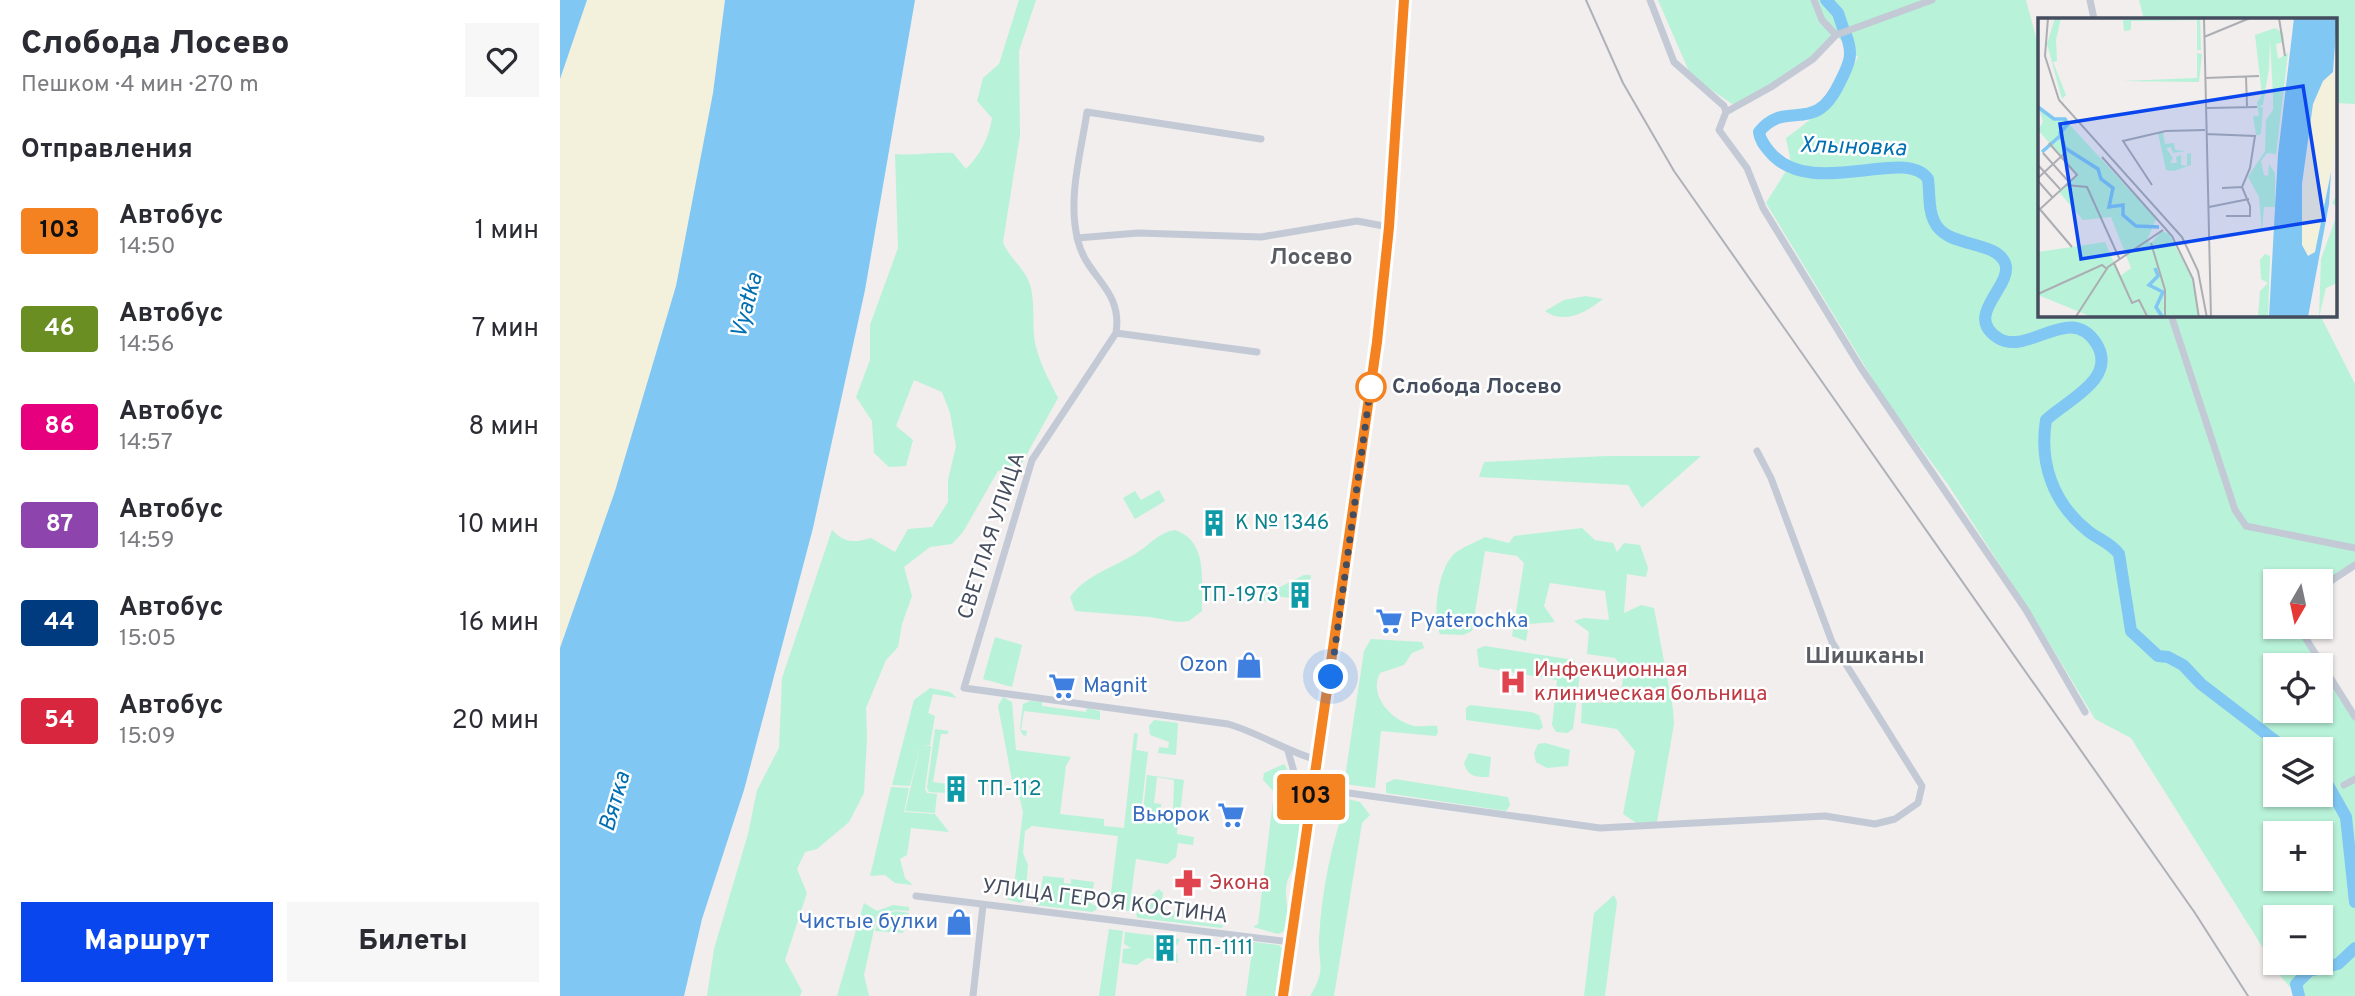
<!DOCTYPE html>
<html lang="ru">
<meta charset="utf-8">
<style>
:root{--surface:#fff;--page:#f7f7f7;--text:#2b2b33;--muted:#7c7c81;--accent:#0a46ed}
body{margin:0;font-family:Overpass,sans-serif;background:var(--page);color:var(--text);height:100vh;display:flex;flex-direction:column;font-size:26px;white-space:nowrap}
*{box-sizing:border-box;margin:0}
p{font-size:23px;color:var(--muted)}
.icon{flex:none;width:38px;height:38px;fill:none;stroke:currentColor;stroke-width:2;stroke-linecap:round;stroke-linejoin:round}
.map{position:relative;flex:1;overflow:hidden}
.sheet{display:flex;flex-direction:column;background:var(--surface);width:560px}
.sheet>*{flex:none}
.badge{padding:0 14px;border-radius:5px;font-size:24px;line-height:46px}
.needle{width:46px;rotate:189deg}
.controls{position:absolute;left:1703px;top:569px;display:grid;gap:14px}
.controls a{display:grid;place-items:center;width:70px;height:70px;border-radius:0px;background:var(--surface);box-shadow:0 2px 5px #0004;font-size:35px}
.you{position:absolute;width:35px;height:35px;margin:-18px;border:5px solid #fff;border-radius:50%;background:#1a73e8;box-shadow:0 0 0 10px #1a73e833}
.map>.badge{position:absolute;translate:-50% -50%;box-shadow:0 0 0 4px #fff}
h2{padding:0 21px;font-size:26px;line-height:63px}
.round{display:grid;place-items:center;flex:none;width:74px;height:74px;border-radius:0px;background:var(--page)}
.headline{display:flex;align-items:center;justify-content:space-between;height:119px;padding:0 21px}
h1{font-size:33px;font-weight:800;line-height:52px}
.action{display:flex;gap:14px;margin-top:auto;padding:14px 21px}
.action a{flex:1;height:80px;border-radius:0px;background:var(--accent);color:#fff;font-size:28px;font-weight:800;line-height:80px;text-align:center}
.action a+a{background:var(--page);color:var(--text)}
ul{padding:0;list-style:none}
li{display:flex;align-items:center;gap:21px;height:98px;padding:0 21px}
li div{flex:1}
li b{display:block;font-size:26px}
li em{font-style:normal}
li .badge{min-width:77px;font-weight:700;text-align:center}
main{display:flex;flex:1;min-height:0}
.map>svg:first-child{display:block}
.green{fill:#b8f2d9;fill-rule:evenodd}
.sand{fill:#f3f0dc}
.water{fill:#81c7f3}
.lines{fill:none;stroke-linecap:round;stroke-linejoin:round}
.river{stroke:#81c7f3;stroke-width:12}
.minor{stroke:#c3cad6;stroke-width:7}
.primary{stroke:#abb7cf;stroke-width:10}
.rail{stroke:#afb1b9;stroke-width:2}
.line-casing{stroke:#fff;stroke-width:16}
.line{stroke:#f58220;stroke-width:10}
.walk{stroke:#444d5d;stroke-width:7;stroke-dasharray:0 12.6}
.stop-dot{fill:#fff;stroke:#f58220;stroke-width:3.5}
.labels{text-anchor:middle;dominant-baseline:central;stroke-width:5;stroke-linejoin:round;paint-order:stroke}
.stop-label{font-size:21px;font-weight:bold;fill:#444d5d;stroke:#fff;text-anchor:start}
.culture-label{font-size:21px;fill:#0d838f;stroke:#fff;text-anchor:start}
.street-label{font-size:21px;fill:#444d5d;stroke:#fff}
.shop-label{font-size:21px;fill:#366cbe;stroke:#fff;text-anchor:end}
.health-label{font-size:21px;fill:#be3a42;stroke:#fff;text-anchor:start}
.water-label{font-size:23px;font-style:italic;fill:#016fb3;stroke:#fff}
.neighbourhood-label{font-size:23px;font-weight:bold;fill:#5a5c63;stroke:#fff}
.inset-river{fill:none;stroke:#81c7f3;stroke-width:3.5}
.inset-road{fill:none;stroke:#acaeb3;stroke-width:2}
.view{fill:#0a46ed;fill-opacity:0.15;stroke:#0a46ed;stroke-width:3.5}
.inset-edge{fill:none;stroke:#444d5d;stroke-width:3.5}
</style>
<main>
<section class="sheet">
<div class="headline"><div><h1>Слобода Лосево</h1><p>Пешком · 4 мин · 270 m</p></div><a class="round"><svg class="icon" aria-label="heart" viewBox="0 0 24 24"><path d="M12 20l-8-8c-3-5 5-10 8-4 3-6 11-1 8 4z"/></svg></a></div>
<h2>Отправления</h2>
<ul>
<li><span class="badge" style="background:#f58220;color:#111">103</span><div><b>Автобус</b><p>14:50</p></div><em>1 мин</em></li>
<li><span class="badge" style="background:#6b8e23;color:#fff">46</span><div><b>Автобус</b><p>14:56</p></div><em>7 мин</em></li>
<li><span class="badge" style="background:#e6007e;color:#fff">86</span><div><b>Автобус</b><p>14:57</p></div><em>8 мин</em></li>
<li><span class="badge" style="background:#8e44ad;color:#fff">87</span><div><b>Автобус</b><p>14:59</p></div><em>10 мин</em></li>
<li><span class="badge" style="background:#003b80;color:#fff">44</span><div><b>Автобус</b><p>15:05</p></div><em>16 мин</em></li>
<li><span class="badge" style="background:#d7263d;color:#fff">54</span><div><b>Автобус</b><p>15:09</p></div><em>20 мин</em></li>
</ul>
<div class="action"><a>Маршрут</a><a>Билеты</a></div>
</section>
<div class="map">
<svg width="1795" height="996" viewBox="0 0 1795 996">
<rect width="100%" height="100%" fill="#f1eeed"/>
<path class="green" d="M459,0H476L459,51L460,135L443,242C449,259 466,268 471,288C475,306 472,325 475,343C479,362 489,380 498,398L462,463L438,471L403,532L392,544L370,547L344,567L352,596L342,624L338,647L326,660L306,708L307,738L304,793L289,822L257,849L245,852L237,869L247,893L225,960L242,991L240,996H147L154,949L188,834L197,790L219,748L222,678L272,530C284,543 294,543 311,538L335,552L348,529L372,527L388,502V480L396,446L390,413L382,392L354,380L336,426L353,440L346,466L329,467L314,453L312,421L296,397L310,360V325L338,248L335,154C355,156 373,152 393,153L406,169C420,155 429,138 432,118L417,101L423,78L439,64Z
M1098,0H1466L1480,52V315H1760L1795,384V568L1761,592L1760,581H1715V626L1736,627L1760,665H1715V710H1760V665L1795,720V996H1738L1722,978L1571,738L1535,719L1473,616L1387,483L1326,401L1206,203L1231,163L1226,138C1261,113 1279,96 1298,57L1276,35L1262,51L1178,108L1131,76ZM1715,749H1760V794H1715ZM1715,833H1760V878H1715ZM1715,917H1760V962H1715Z
M1579,0H1795V104L1776,103V19H1584Z
M1026,296L1043,299C1027,312 1004,325 985,311L1004,300Z
M1047,456H1141L1082,508L1068,485L919,477L924,462Z
M599,490L605,501L575,519L563,498L575,491L581,500Z
M1022,528L1035,540L1053,543L1057,552L1064,543L1080,545L1088,568L1086,577L1067,574L1064,613L1081,605L1094,608L1113,709L1114,724L1097,822L1078,824L1063,814L1075,751L1057,729L1021,723L1022,703L1060,702L1064,669L1055,658L1027,654L1029,632L1014,621L1024,618L1049,620L1045,591L990,583L984,606L995,622L969,624L966,641L952,636L964,563L957,556L925,551L912,631L903,635L880,634C872,615 878,568 895,553C903,547 916,542 925,537L949,543L954,536Z
M615,530C649,541 641,582 642,611L629,621L618,622L590,617L515,611L510,597C528,573 554,568 578,552C591,544 599,532 615,530Z
M744,575H751L749,587L733,585L731,598L714,596L713,602L701,601L702,596Z
M435,637L462,645L452,687L423,679Z
M811,639L862,642L864,648L852,653L844,665L820,673C808,696 832,721 854,726C861,727 869,725 877,726L878,732L876,736L821,731L815,788L784,784L804,651Z
M925,646L1014,660L1020,672L1013,729L1007,733L996,732L992,725L997,680L919,667L917,649Z
M370,688L390,692L397,698L373,694L368,713L375,716L370,745H363L371,746L365,789L367,793L377,794L375,813L345,811L361,744L350,786L332,785L354,700Z
M443,697L452,702L456,750L511,757L506,766L500,814L544,819V826L564,828L574,733L578,734L576,750L588,752L581,812L618,817L617,834L634,837L633,845L618,843L616,857L607,864L576,859L569,911L549,909L558,836L472,826L465,831L463,853L468,865L465,900L460,903L446,899L453,894L463,812L460,799L455,796L438,706Z
M470,701L482,702V706L526,712L527,708L540,711V720L464,711L461,730L467,731L466,736L463,735L460,729L463,704Z
M910,705L971,712L979,715L983,727L979,730L906,720V708Z
M594,720L618,723L616,755L598,753L599,747L608,748L609,742L590,735L589,726Z
M375,729L389,731L387,734H381L373,782L387,784L386,793L369,792L367,788Z
M985,743L1010,750L1008,766L987,768L976,762L974,753L978,744Z
M909,753L931,757L929,777C915,777 908,777 904,763Z
M724,764C738,785 744,831 738,856C735,867 728,875 726,887C725,902 730,915 727,930L718,934L693,927L698,924L714,792L703,780L704,773Z
M587,775L624,780L620,813L613,814L614,780L597,777L594,803L601,804V811L606,814L583,811Z
M835,779L948,797L950,805L946,811L826,793V783Z
M331,787L349,788L344,812L375,814L389,832L351,828L347,855L340,859L345,878L353,885L335,883L325,875L310,876Z
M788,799L800,802L810,815L802,823L774,996H750C767,968 758,965 759,938C762,891 771,842 788,799Z
M483,876L504,878V883L511,884V879L534,882L531,904L537,906L536,910L532,912L475,905L473,898L480,897Z
M599,889L603,893L601,910L621,912L613,919L663,925L662,928L578,918L576,915L582,903Z
M1054,895L1057,902L1045,996H1024L1034,913Z
M304,903L317,911L333,905L349,907V911L335,910L317,916L304,975L309,996H277Z
M335,911L349,913L343,933L315,931L319,918Z
M549,929L563,931L555,996H539Z
M565,932L620,939L617,945L598,941L596,952L617,953L618,963L587,958L577,965L562,963L563,949L571,948L564,944Z
M694,942L719,945L724,950L719,996H686L692,951L690,946Z"/>
<path class="sand" d="M27,0H165L153,93L116,286L55,491L0,648V79Z"/>
<path class="water" d="M0,0H27L0,79Z
M165,0H355L305,290L253,528L184,790L142,919L124,996H0V648L55,491L116,286L153,93Z"/>
<g class="lines">
<path class="river" d="M1266,0L1278,13L1283,28
M1286,35C1294,55 1289,64 1280,82C1254,138 1227,97 1199,132C1200,140 1204,145 1209,151C1250,202 1346,145 1368,179C1370,193 1368,209 1374,221C1386,249 1435,239 1445,263C1454,286 1402,315 1438,338C1468,357 1510,302 1536,343C1559,379 1505,401 1486,420C1479,463 1493,503 1528,531C1538,539 1551,543 1559,554L1571,631L1598,656L1608,657L1623,665L1641,684L1726,749
M1760,771L1786,817L1795,902
M1739,996L1736,984L1749,971L1778,964L1795,948"/>
<path class="minor" d="M1090,0L1114,62L1164,106L1166,112L1159,130L1187,168L1203,208L1301,368L1466,610L1525,712
M1254,0L1262,20L1276,35
M1530,0L1534,19
M1166,112L1211,87L1253,59L1276,35L1372,0
M517,238L578,233L701,237L797,221L829,227
M1611,315L1675,510L1686,526L1795,548
M556,333L472,460L404,688L668,724C699,733 726,751 757,760
M697,352L556,333C563,289 527,278 518,241C507,199 521,153 527,112L701,139
M1760,588L1795,565
M1738,626L1795,717
M728,751L747,817
M1784,785L1795,779
M753,788L1040,828L1265,816L1315,824L1335,819L1358,803L1362,786L1272,642L1211,478L1197,451
M356,896L731,942
M413,996L423,905"/>
<path class="primary" d="M723,996L817,342L829,227L844,0"/>
<path class="rail" d="M1026,0L1063,83L1114,171L1635,913L1688,996"/>
</g>
<g class="lines">
<defs>
<path id="line" d="M723,996L817,342L829,227L844,0"/>
</defs>
<use href="#line" class="line-casing"/>
<use href="#line" class="line"/>
<path class="walk" d="M771,677L811,384V387"/>
</g>
<defs>
<symbol id="building-bare" viewBox="-9 -9 18 18"><path d="M-4-6H4V6H1V3H-1V6H-4ZM-2.5-4.3h1.7v1.8h-1.7ZM.8-4.3h1.7v1.8H.8ZM-2.5-1h1.7V.8h-1.7ZM.8-1h1.7V.8H.8Z" fill="#0f9aa8" stroke="#fff" stroke-width="2.5" paint-order="stroke"/></symbol>
<symbol id="supermarket-bare" viewBox="-9 -9 18 18"><path d="M-6-5.5h2.5l.6 2H6L4.5 2H-2.5L-4.4-4H-6ZM-1.5 3.2a1.3 1.3 0 1 0 .1 0ZM3 3.2a1.3 1.3 0 1 0 .1 0Z" fill="#3f7fe0" stroke="#fff" stroke-width="2.5" paint-order="stroke"/></symbol>
<symbol id="shop-bare" viewBox="-9 -9 18 18"><path d="M-5-2.5h2.3a2.7 3.5 0 0 1 5.4 0H5L5.5 6h-11ZM-1.5-2.5h3a1.5 2.3 0 0 0-3 0Z" fill="#3f7fe0" stroke="#fff" stroke-width="2.5" paint-order="stroke"/></symbol>
<symbol id="hospital-bare" viewBox="-9 -9 18 18"><path d="M-5-5h3v3.5h4V-5h3V5h-3V1.5h-4V5h-3Z" fill="#e0444e" stroke="#fff" stroke-width="2.5" paint-order="stroke"/></symbol>
<symbol id="pharmacy-bare" viewBox="-9 -9 18 18"><path d="M-2-6h4v4h4v4h-4v4h-4v-4h-4v-4h4Z" fill="#e0444e" stroke="#fff" stroke-width="2.5" paint-order="stroke"/></symbol>
</defs>
<g fill-rule="evenodd">
<use href="#building-bare" x="635" y="504" width="38" height="38"/>
<use href="#building-bare" x="721" y="576" width="38" height="38"/>
<use href="#supermarket-bare" x="810" y="602" width="38" height="38"/>
<use href="#shop-bare" x="670" y="646" width="38" height="38"/>
<use href="#hospital-bare" x="934" y="663" width="38" height="38"/>
<use href="#supermarket-bare" x="483" y="667" width="38" height="38"/>
<use href="#building-bare" x="377" y="770" width="38" height="38"/>
<use href="#supermarket-bare" x="652" y="796" width="38" height="38"/>
<use href="#pharmacy-bare" x="609" y="864" width="38" height="38"/>
<use href="#shop-bare" x="380" y="903" width="38" height="38"/>
<use href="#building-bare" x="586" y="929" width="38" height="38"/>
</g>
<circle class="stop-dot" cx="811" cy="387" r="14"/>
<g class="labels">
<g class="stop-label">
<text x="832" y="387">Слобода Лосево</text>
</g>
<g class="culture-label">
<text x="675" y="523">К № 1346</text>
<text x="719" y="595" text-anchor="end">ТП-1973</text>
<text x="417" y="789">ТП-112</text>
<text x="626" y="948">ТП-1111</text>
</g>
<g class="street-label">
<text transform="translate(432 536) rotate(-72)">СВЕТЛАЯ УЛИЦА</text>
<text transform="translate(545 902) rotate(7)">УЛИЦА ГЕРОЯ КОСТИНА</text>
</g>
<g class="shop-label">
<text x="850" y="621" text-anchor="start">Pyaterochka</text>
<text x="668" y="665">Ozon</text>
<text x="523" y="686" text-anchor="start">Magnit</text>
<text x="650" y="815">Вьюрок</text>
<text x="378" y="922">Чистые булки</text>
</g>
<g class="health-label">
<text x="974" y="670">Инфекционная<tspan x="974" dy="24">клиническая больница</tspan></text>
<text x="649" y="883">Экона</text>
</g>
<g class="water-label">
<text transform="translate(1293 148) rotate(2)">Хлыновка</text>
<text transform="translate(188 306) rotate(-75)">Vyatka</text>
<text transform="translate(56 802) rotate(-74)">Вятка</text>
</g>
<g class="neighbourhood-label">
<text x="751" y="258">Лосево</text>
<text x="1305" y="657">Шишканы</text>
</g>
</g>
<g transform="translate(1478 18)">
<rect width="299" height="299" fill="#f1eeed"/>
<path d="M17,0H23L18,22L19,43L15,44L28,77L24,81L9,26ZM162,0L163,32H159V2L93,3V12L86,13L85,2ZM237,10L245,15L246,24L238,26L240,41L250,35L238,136L229,135L223,143L226,157L230,158L231,146L237,155V189H226L224,214L221,179L210,159L227,133L228,102L235,92V77L232,22L231,50L225,87L221,88L225,90L223,115L221,117H218L215,98H221L219,85L224,77L217,17ZM159,35L164,36L161,64L84,63L159,60ZM0,86L13,100H24L32,107L118,201L109,222L113,225L124,213L131,216L154,260L161,299H54L0,277V234L67,224L82,258L93,250L73,199L45,202L21,174L39,156L0,112L5,104ZM120,115H125L127,126L136,125L137,132L148,133L135,135L133,129L128,130L135,140L132,145H139L138,139L143,137V147L149,148V136L153,135V147L136,153L128,152ZM299,177V265L288,270L281,299L283,241L297,202L299,189L294,185ZM227,236L232,238L230,299H220L222,273L230,265L223,261L222,242Z" fill="#b8f2d9"/>
<path d="M295,54L300,98L293,154L277,234L270,238L264,227L263,193L275,86L285,62Z" fill="#f3f0dc"/>
<path d="M256,0H299L295,54L285,63L275,86L264,166V227L270,238L277,234L293,154L291,186L270,299H231L240,136Z" fill="#81c7f3"/>
<path class="inset-river" d="M0,89L16,101H27L30,106L22,115L27,130L60,151L63,161L75,170L71,189L85,187V197L98,208L121,209M4,134L23,117M117,250L120,258L111,267L125,274L118,289L125,300"/>
<path class="inset-road" d="M10,0L7,38L21,82L144,219L160,253L169,300M166,0L173,300M241,0L247,38M166,19L212,0M208,59L209,88M167,60L221,58M169,90L219,89M168,116L217,118L212,150L204,169M5,135L31,164M64,139L134,218L155,261L161,300M0,147L22,171M0,160L28,134M0,163L15,180M28,167L49,169L82,242M114,167L85,123L128,113L167,112M184,170L204,169L212,188V198H188M0,189L34,229M171,189L211,181M0,193L39,157L11,125M113,225L127,272V300M76,245L94,285L101,282L109,298L114,300M0,276L64,247L69,251M37,300L70,249L125,212"/>
<path class="view" d="M265,68L286,202L43,241L22,106Z"/>
<rect width="299" height="299" class="inset-edge"/>
</g>
</svg>
<div class="controls">
<a><svg class="needle" viewBox="-14 -14 28 28"><path d="M0-13l5 13h-10z" fill="#e53935"/><path d="M0 13l5-13h-10z" fill="#7c7c81"/></svg></a>
<a><svg class="icon" aria-label="locate" viewBox="0 0 24 24"><circle cx="12" cy="12" r="6"/><path d="M12 2v4M12 18v4M2 12h4M18 12h4"/></svg></a>
<a><svg class="icon" aria-label="layers" viewBox="0 0 24 24"><path d="M12 4l9 5-9 5-9-5zM3 14l9 5 9-5"/></svg></a>
<a>+</a>
<a>−</a>
</div>
<div class="you" style="left:771px;top:677px"></div>
<b class="badge" style="left:751px;top:797px;background:#f58220;color:#111">103</b>
</div>
</main>
